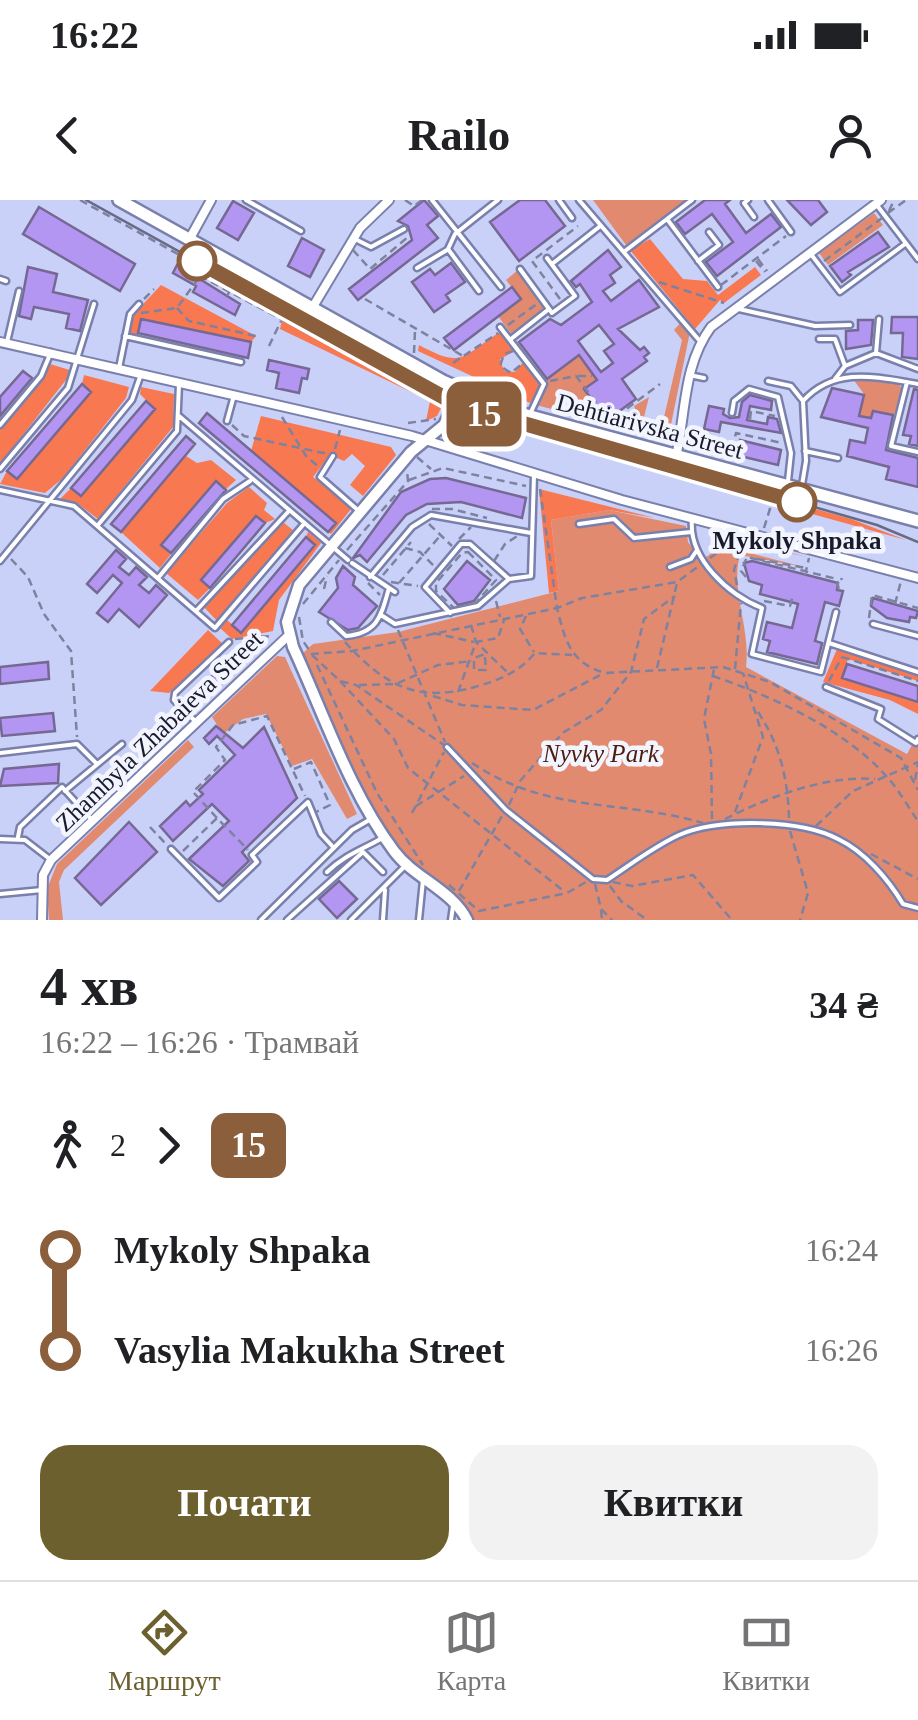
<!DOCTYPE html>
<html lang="uk">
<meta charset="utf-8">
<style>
:root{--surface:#fff;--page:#f2f2f2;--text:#202124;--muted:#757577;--line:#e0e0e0;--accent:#6c612e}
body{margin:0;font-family:"Times New Roman",serif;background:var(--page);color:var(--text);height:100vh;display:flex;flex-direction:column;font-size:38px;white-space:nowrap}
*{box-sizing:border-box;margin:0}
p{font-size:32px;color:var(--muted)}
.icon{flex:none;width:55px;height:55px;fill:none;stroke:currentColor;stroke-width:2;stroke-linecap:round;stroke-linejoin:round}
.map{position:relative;height:720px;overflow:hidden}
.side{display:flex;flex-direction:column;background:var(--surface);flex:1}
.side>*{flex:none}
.badge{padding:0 20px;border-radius:15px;font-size:35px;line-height:65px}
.map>.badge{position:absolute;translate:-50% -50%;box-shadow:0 0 0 5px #fff}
.legs{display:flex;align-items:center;gap:15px;height:110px;padding:0 40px;font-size:32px}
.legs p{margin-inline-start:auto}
.summary{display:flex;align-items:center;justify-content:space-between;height:170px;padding:0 40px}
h1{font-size:55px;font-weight:700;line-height:75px}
.button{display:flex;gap:20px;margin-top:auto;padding:20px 40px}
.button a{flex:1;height:115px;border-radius:30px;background:var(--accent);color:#fff;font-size:40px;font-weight:700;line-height:115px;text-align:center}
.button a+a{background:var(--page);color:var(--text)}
ul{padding:0 40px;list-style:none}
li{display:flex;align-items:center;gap:35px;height:100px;font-size:38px}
li i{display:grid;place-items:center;width:15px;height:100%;margin:0 12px;background:currentColor}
li i::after{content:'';width:25px;height:25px;margin:-12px;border:8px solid;border-radius:50%;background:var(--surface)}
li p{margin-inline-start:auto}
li:first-child i{background:linear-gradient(#0000 50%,currentColor 0)}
li:last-child i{background:linear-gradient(currentColor 50%,#0000 0)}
.status{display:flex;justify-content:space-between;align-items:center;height:70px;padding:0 50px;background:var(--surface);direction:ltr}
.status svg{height:28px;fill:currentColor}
header{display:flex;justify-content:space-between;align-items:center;height:130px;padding:0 40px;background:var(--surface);font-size:45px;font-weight:700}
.menu{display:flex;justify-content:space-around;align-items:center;height:140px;border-top:2px solid var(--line);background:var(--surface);font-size:28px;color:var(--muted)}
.menu a{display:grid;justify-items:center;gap:5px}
.menu .active{color:var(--accent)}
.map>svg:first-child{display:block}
.green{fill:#e28a6f}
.forest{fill:#f77851}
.building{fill:#b396f2;stroke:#756893;stroke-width:2.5;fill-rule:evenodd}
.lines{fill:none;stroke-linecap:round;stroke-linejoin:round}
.service-casing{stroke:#7980ac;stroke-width:9}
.minor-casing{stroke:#7980ac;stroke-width:12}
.tertiary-casing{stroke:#7980ac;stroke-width:15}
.secondary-casing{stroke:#7980ac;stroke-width:16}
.path{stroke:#7d82a0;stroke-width:2.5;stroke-dasharray:8 5;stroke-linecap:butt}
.service{stroke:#fff;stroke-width:4}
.minor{stroke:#fff;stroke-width:8}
.tertiary{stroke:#fff;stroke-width:10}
.secondary{stroke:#fff;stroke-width:11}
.tram{stroke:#666a85;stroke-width:2.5}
.line-1-casing{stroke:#fff;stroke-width:22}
.line-1{stroke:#8b5e3c;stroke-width:15}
.stop-1-dot{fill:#fff;stroke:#8b5e3c;stroke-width:5}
.labels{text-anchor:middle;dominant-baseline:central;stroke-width:9;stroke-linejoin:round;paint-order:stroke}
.street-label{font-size:25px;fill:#191b2d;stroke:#f2f4fe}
.stop-label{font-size:25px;font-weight:bold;fill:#191b2d;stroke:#f2f4fe}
.park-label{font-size:25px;font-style:italic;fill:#4b1b0b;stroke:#f2f4fe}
</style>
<div class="status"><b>16:22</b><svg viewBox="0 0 49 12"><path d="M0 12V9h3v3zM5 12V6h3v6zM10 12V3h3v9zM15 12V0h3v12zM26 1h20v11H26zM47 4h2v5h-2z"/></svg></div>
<header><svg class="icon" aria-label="back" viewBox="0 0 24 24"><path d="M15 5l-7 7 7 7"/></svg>Railo<svg class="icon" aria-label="person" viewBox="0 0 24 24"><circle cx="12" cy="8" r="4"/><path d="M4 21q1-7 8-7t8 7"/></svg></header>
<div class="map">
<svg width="918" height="720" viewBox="0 0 918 720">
<rect width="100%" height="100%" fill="#cad1f8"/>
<path class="green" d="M593,0H686L626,45Z
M874,13L883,25L828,65L819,53Z
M518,70L545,107L512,135L498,116L521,99L506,80Z
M220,75L439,197L438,201L215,84Z
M681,122L690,132L668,239L536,205L548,185L546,179L579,155L597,180L585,189L607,220L622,217L637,224L640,221L634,206L649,197L642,225L661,230L682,140L674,130Z
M853,179L898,184L902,188L894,216L873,211L871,218L859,216L864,194Z
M609,310L686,326L688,342L702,360L733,338L807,357L743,343L742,351L804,367L740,355C730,390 751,429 746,467L907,554L918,534V720H472L458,699L414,670L377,621L301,455L313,444L398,432L559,391L551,320Z
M277,456L285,457L357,614L347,619L312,559L292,566L266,514L243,519L223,534L212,517Z
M188,540L194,547L64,670L59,682L63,720H49L47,689L57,664Z"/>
<path class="forest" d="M650,39L683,79L707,81L718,95L755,67L761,75L724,103L720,100L695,129L630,50Z
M161,85L256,136L251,142L142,119L138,134H128L131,117Z
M282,120L438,201L442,206L437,216L426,221L430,201L280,129Z
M500,132L515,151L500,159L504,171L515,172L524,161L541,184L530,203L418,151L419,145C463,169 461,157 500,132Z
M50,164L73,171L0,264V229Z
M84,175L129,187L126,198L63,278L45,293L0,284L7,271L17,279L91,192L82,184Z
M141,187L174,194L173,227L98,319L77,303L60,299L71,288L81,296L155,209L140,194Z
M468,212L851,319L906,340L462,217Z
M261,216L391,247L396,255L363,296L350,285L365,266L352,254L344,261L330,255L313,277L352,308L331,334L328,332L335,323L251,251Z
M186,256L197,263L211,260L236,280L226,289L216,282L162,345L171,354L160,368L121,332Z
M249,287L267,303L264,310L275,319L265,323L255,316L201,379L210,388L198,400L166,373L227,303Z
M539,289L655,318L609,310L551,320L559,391L549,393Z
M283,322L294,331L218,422L203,406Z
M308,332L321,343L279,400L273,431L232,439L220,428L227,420L241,432L315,345L306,337Z
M208,430L223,444L169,493L150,491Z
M837,449L918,474V481L848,459L842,478L918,503V514L890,500L823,482Z"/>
<path class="building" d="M424,0L438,16L427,25L438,38L358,100L349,89L412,40L408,26L398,21Z
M520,0H545L565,26L519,61L490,22Z
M705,0H730L725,4L746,33L771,14L781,27L717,76L706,62L733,42L712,14L685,34L676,22Z
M787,0H818L827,12L811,25Z
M233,1L254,13L238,40L217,28Z
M39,7L135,64L120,91L23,34Z
M878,32L889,47L848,72L851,75L842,82L830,66Z
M302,38L324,50L310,77L288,66Z
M608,50L621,67L610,75L615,83L603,91L611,101L639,80L659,107L618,129L640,150L644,147L649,153L644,157L647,161L622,179L636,199L607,220L584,189L597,180L579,155L547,179L519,142L550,119L561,125L592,102L580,84L576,87L571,81ZM599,125L614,144L604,151L613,163L601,172L578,141Z
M451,63L465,82L446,95L450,101L434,112L412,82L430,69L435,75Z
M177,65L240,104L235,115L193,92L196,86L173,73Z
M28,67L57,74L53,92L88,100L80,131L66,128L69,114L34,107L31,119L19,116Z
M512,87L521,99L454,150L444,138Z
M892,117H918V159L902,157L903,133H891Z
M141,119L251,142L248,158L138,133Z
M858,120H873L871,145L846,149V131L858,130Z
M269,160L309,169L307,179L302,178L299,193L276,188L279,173L267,170Z
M23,171L32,178L0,216V197Z
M82,184L91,192L17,279L7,271Z
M832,188L864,195L859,216L871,218L873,211L893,215L886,250L918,258V287L886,279L889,267L847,256L850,240L865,243L868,228L821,217Z
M914,189L918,190V246L909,244L911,236L903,235Z
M750,195L772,201L771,210L750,206L747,220L767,224L768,217L777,219L781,233L721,222L719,232L704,229L709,206L724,209L723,214L730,218L739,217L742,202Z
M146,201L155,209L81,296L71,288Z
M207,213L336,323L328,332L199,223Z
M186,236L195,244L121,332L111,324Z
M740,240L781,250L778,265L736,255Z
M446,278L526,298L522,318L461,302L427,304L406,315L367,362L360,355L353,358L401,292L430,279Z
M216,281L226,290L171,353L161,345Z
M256,316L265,323L210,388L201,380Z
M306,337L315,345L241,433L232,425Z
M116,350L126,359L119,367L129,375L136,367L147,377L139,385L149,393L156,385L167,395L139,427L119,409L108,422L97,413L122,383L113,375L97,393L87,384Z
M467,361L490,380L474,401L458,405L444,389Z
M752,361L838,383L837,390L843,391L839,406L825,402L815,441L822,443L817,464L767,452L770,441L763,439L767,422L792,428L798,404L760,394L762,385L749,381L747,374L744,363Z
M343,366L355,377L353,385L377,406L358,428L348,430L319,412L338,388L336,378Z
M873,398L918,411L916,418L910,417L909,422L887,418L871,406Z
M248,442L257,451L196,508L188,499Z
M48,462L49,479L0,484V467Z
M847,464L918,486V502L842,478Z
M53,513L55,531L2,536L0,518Z
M216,526L243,548L264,527L297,598L242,652L249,661L223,686L189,659L229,621L212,604L173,641L160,626L186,601L190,606L203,594L199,590L235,555L217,536L209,544L204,538Z
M59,564L58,583L0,586L4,569Z
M129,622L157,652L101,705L75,678Z
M339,681L357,699L337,718L319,699Z"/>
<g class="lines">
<defs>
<path id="service" d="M246,0L301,31
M432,0L501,87
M559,0L572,18
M579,0L699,140
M748,0L744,3L754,17
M768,0L791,32
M876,4L918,59
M667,19L718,87
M353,38L371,47L404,29
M625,51L692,0
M810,53L840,92L905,44
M698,61L719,45L709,32
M552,64L599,27
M417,68L447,50
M520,69L552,113L575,96L547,58
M0,79L6,81
M479,91L448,49L455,34L498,0
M739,109L815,126L850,125
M500,127L544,184L530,214
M125,136L241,162
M511,139L549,109
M819,139H835L845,166
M7,142L19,91
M876,153L918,169
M119,168L130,114L139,104
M689,175L704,178
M835,179L845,166L876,153L879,119
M768,181L791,186L803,201
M907,182L891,246L918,252
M732,213L734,201L749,189L778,197L791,253L788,281
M179,216L348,360
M227,221L233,199
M0,225L41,176L51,152
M805,251L838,258
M333,256L320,277L360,312
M0,269L68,188L94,104
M802,285L806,261L803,201C835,166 876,177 918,184
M0,290L74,306L215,428L303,325
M692,319C688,359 729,395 762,408L752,454L821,472L836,412
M579,324L614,319L634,338L691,332
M98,325L177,231L179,184
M0,361L132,200L140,177
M352,363L395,392
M670,367L691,359L697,350
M370,377L412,327L431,315L531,333
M158,378L223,299L250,281
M196,411L288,312
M450,413L425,387L461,344H470L509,379
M381,415L395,424L478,406L509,379L531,376L534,275
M331,422L346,436C378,433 381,416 389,388
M873,424L918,436
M829,443L918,472
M826,487L881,509L878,519L916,543L918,539
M196,522L174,500L175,493L229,442
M447,547L506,610L593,679L607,680C630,665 653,647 679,635C719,618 800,619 838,639C865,652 888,679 903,704L918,708
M0,553L77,544L97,564
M65,591L122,544
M18,637L20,627L62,587L93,621
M0,639L25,640L51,660
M171,649L219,698L257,662L252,655L308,602L321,634L334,648
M327,672C346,654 362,650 384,637
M0,694L42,690
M261,720L352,630L371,619
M287,720L363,652L383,672
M351,720L404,667
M383,720L385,690
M419,720L423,680
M451,720L453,706"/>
<path id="minor" d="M189,40L211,0
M311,110L360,28L389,0
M0,142L412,236L622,300L918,378
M676,257C686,212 683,165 711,127L881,0
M42,720L43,675L51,660L289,435"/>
<path id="tertiary" d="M462,190L444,225L411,252L299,385L287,422L293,447C324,514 349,591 394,651C414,678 452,690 467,720"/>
<path id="secondary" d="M119,0L443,181L512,211L918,321"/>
</defs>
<use href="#service" class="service-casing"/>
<use href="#minor" class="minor-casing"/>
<use href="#tertiary" class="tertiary-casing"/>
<use href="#secondary" class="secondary-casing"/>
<path class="path" d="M80,0L185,58L200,76L444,206
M405,0L414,6L422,0
M889,11L894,0
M888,13L906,0
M353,50L370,69L408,37
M186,56L234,83L227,96
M758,59L767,71
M756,61L765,72
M824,61L882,18
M659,82L724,103
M215,83L220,75L229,90
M721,85L786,36
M144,99L154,89
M365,99L463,156
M560,99L532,61L578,26
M177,108L189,121L256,136
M141,113L177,108L198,79
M508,125L538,103
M269,146L281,121
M513,151L504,154L500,166L511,173L522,164
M414,153L415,131
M453,163L498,133
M578,176H592
M550,181L576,176L610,221L660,184
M282,217L306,256L320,268
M750,219L751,211L775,216
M408,223L436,219
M232,225L244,236L328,254
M335,249L340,230
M732,249L736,233L782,243
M417,257L431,269
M409,280L443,268L526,286
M540,289L557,408L582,398L677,382L700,365
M774,299L805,307L808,303
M432,309H452L487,318
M429,324L452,346
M764,328L773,299
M459,339L471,327
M405,348L420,352L435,367
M347,350L408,281L407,271
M468,352L496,380L473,406L455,409L436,391V383L462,353Z
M710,358L736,339
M11,359L28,377L44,414L71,451L77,537
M757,359L806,368
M494,361L505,344L519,335
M383,375L411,342
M805,375L809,358
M746,377L741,371L747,357L837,379
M841,378L842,380
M837,381L839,390
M391,382L418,386
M368,383L380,395
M399,383L440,336
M737,385L734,370L743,340
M324,389L327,376
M496,401L500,417
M764,401L790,406L793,395
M303,404L339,360
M895,404L901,381
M526,416L520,429L534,452
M299,417L303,441L312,454L352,451L557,408C565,440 570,463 605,473L723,467L770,482L901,558L918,590
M869,418L872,395L918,408
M471,425L476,442L508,473
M398,430L445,542
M433,433L474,442
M235,439L271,436
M345,442C385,486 417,503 475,487C499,480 518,473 535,453L572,455
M312,455L340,481L356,485L444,545
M485,457L486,470H474V458L488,453
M842,457L918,481
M317,465L377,593L423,665
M657,468L677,383
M735,469L741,403
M713,476C771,496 845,529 887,577C899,590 908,607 918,621
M340,481L394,539L408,568L565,692
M829,481L842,457
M359,485L396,484L438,465L472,461
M458,492L476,442L498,438L504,420
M433,496L462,505L533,510L604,473
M758,512C780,545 788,579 789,619
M472,563C548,614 621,599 703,623
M294,569L311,562L330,605L316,612
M915,580L918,563
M509,605L520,581L548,549L564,532L601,510L631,472L644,419L675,396
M416,606L464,576
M735,612L763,537L743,473
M412,613L444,552
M217,618L193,592L225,560L216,547L233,525L267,516L305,596
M712,619L711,554L704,519L714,469
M725,619C769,597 826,575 875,579
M816,626L853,591L918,562
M150,627L166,644
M790,631L808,693L800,720
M183,651L217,618L248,650
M871,654L918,679
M613,682L632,686L693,675L732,720
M595,684L601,709L612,720
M449,685L479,711L567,693L586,682
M610,686L621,701L647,720
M459,691L502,616
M601,710L602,720"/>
<use href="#service" class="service"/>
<use href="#minor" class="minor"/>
<use href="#tertiary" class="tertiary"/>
<use href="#secondary" class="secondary"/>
<path class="tram" d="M86,0L455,204L877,325L918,342"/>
</g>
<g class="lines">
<defs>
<path id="line-1" d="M197,61L456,204L797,302"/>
</defs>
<use href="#line-1" class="line-1-casing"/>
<use href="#line-1" class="line-1"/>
</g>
<g class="stop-1-dot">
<circle cx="197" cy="61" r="18"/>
<circle cx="797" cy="302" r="18"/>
</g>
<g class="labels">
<g class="street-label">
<text transform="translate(650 226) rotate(15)">Dehtiarivska Street</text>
<text transform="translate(159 531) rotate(-44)">Zhambyla Zhabaieva Street</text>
</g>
<g class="stop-label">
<text x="797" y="340">Mykoly Shpaka</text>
</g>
<g class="park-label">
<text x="601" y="553">Nyvky Park</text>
</g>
</g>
</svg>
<b class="badge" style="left:484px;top:214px;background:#8b5e3c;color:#fff">15</b>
</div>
<section class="side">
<div class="summary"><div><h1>4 хв</h1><p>16:22 – 16:26 · Трамвай</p></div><b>34 ₴</b></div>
<div class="legs"><svg class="icon" aria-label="walk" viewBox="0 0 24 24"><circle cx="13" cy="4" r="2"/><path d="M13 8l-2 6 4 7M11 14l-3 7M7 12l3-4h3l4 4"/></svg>2<svg class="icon" aria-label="forward" viewBox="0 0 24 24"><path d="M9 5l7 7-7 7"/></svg><b class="badge" style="background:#8b5e3c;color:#fff">15</b></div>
<ul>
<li><i style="color:#8b5e3c"></i><b>Mykoly Shpaka</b><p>16:24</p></li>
<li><i style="color:#8b5e3c"></i><b>Vasylia Makukha Street</b><p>16:26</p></li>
</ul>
<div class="button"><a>Почати</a><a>Квитки</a></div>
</section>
<nav class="menu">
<a class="active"><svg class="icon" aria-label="directions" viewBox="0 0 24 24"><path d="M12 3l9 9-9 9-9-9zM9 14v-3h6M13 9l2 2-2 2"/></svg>Маршрут</a>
<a><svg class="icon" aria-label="map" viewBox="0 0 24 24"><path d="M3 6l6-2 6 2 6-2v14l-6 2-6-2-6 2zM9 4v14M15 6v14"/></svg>Карта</a>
<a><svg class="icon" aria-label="tickets" viewBox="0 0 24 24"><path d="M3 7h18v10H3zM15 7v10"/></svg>Квитки</a>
</nav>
